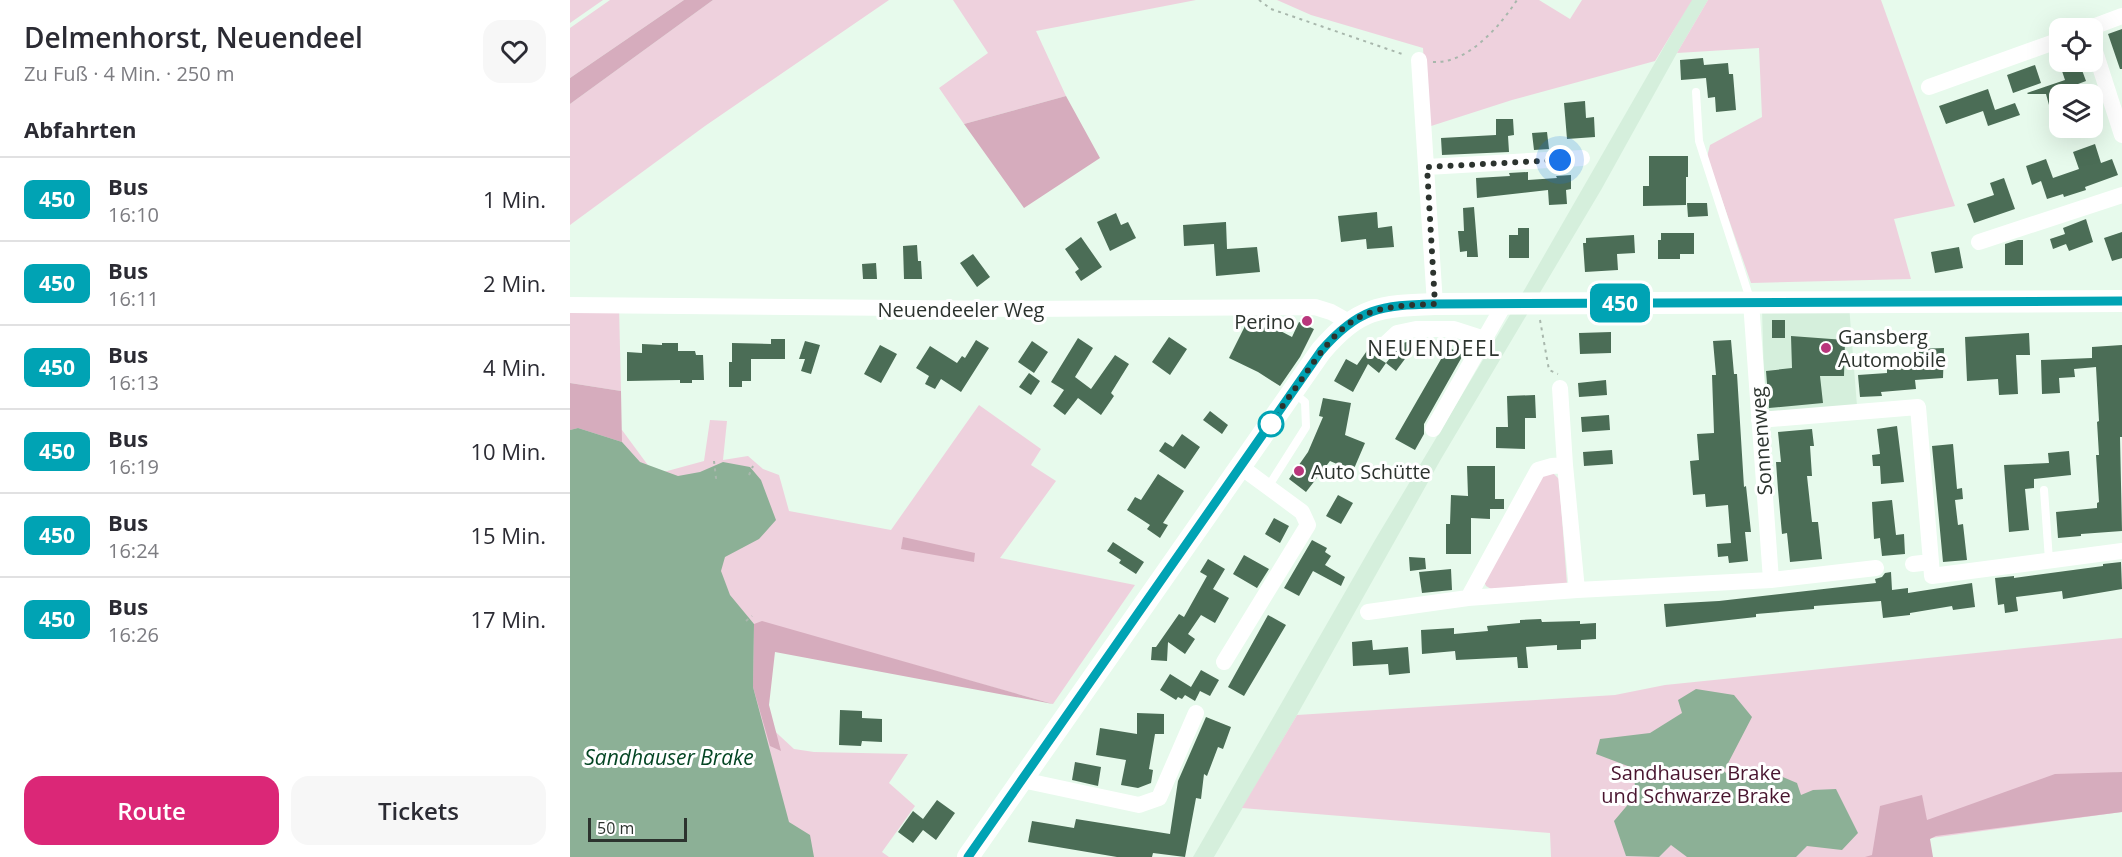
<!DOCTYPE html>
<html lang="de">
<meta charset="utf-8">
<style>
:root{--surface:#fff;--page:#f7f7f7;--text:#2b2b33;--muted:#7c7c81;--line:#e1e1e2;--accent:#db2777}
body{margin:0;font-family:"Open Sans",sans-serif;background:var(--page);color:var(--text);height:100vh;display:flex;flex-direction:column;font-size:22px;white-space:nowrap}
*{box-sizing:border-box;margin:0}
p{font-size:20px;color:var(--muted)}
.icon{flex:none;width:33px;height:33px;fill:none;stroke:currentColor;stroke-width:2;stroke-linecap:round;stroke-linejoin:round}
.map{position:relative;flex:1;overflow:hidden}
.sheet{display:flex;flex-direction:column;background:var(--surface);width:570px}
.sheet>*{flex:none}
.badge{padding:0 12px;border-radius:9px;font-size:21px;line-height:39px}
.buttons{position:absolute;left:1479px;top:18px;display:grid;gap:12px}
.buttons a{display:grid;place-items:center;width:54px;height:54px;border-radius:12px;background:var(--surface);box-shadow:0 6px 24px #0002;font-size:30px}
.scale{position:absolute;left:18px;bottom:15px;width:99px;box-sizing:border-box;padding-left:6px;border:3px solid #2c332e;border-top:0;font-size:16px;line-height:21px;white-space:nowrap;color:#2c332e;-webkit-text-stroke:4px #fff;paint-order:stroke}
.you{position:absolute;width:30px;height:30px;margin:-15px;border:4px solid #fff;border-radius:50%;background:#1a73e8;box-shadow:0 0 0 9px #1a73e833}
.map>.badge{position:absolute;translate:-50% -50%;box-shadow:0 0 0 3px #fff}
h2{padding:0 24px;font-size:22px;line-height:54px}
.round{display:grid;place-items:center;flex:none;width:63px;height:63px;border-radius:18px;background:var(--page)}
.summary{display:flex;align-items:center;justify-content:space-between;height:102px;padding:0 24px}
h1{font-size:28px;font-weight:600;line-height:45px}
.button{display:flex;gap:12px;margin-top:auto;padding:12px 24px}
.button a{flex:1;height:69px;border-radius:18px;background:var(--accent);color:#fff;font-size:24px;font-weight:600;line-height:69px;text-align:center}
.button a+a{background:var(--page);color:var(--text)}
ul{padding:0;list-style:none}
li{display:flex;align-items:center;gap:18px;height:84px;padding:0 24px;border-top:2px solid var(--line)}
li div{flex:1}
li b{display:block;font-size:22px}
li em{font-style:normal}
li .badge{min-width:66px;font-weight:700;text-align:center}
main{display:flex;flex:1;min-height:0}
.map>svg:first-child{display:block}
.built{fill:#d5efdc}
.green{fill:#eed1dd}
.forest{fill:#d6acbd}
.water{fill:#8cb096}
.building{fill:#4b6d56}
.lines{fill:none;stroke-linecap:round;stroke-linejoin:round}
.path{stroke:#a8b7ac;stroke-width:2;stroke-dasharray:3 4.5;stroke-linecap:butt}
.service{stroke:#fff;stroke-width:8}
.minor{stroke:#fff;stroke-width:16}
.secondary{stroke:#fff;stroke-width:22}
.line-casing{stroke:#fff;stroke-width:14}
.line{stroke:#00a3b4;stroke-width:9}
.walk{stroke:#2c332e;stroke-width:6;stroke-dasharray:0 10.8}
.poi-dot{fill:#b9367c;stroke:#fff;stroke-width:2}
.stop-dot{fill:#fff;stroke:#00a3b4;stroke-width:3}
.labels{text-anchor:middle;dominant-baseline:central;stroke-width:6;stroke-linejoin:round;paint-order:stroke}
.street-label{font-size:20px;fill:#2c332e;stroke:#fff}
.poi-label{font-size:20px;fill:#2c332e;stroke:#fff;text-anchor:start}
.park-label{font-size:20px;fill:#49152f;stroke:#fff}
.neighbourhood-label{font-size:21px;letter-spacing:1.5px;fill:#2c332e;stroke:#fff}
.water-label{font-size:21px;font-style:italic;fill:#054624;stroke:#fff}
</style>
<main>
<section class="sheet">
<div class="summary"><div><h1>Delmenhorst, Neuendeel</h1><p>Zu Fuß · 4 Min. · 250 m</p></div><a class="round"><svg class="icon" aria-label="heart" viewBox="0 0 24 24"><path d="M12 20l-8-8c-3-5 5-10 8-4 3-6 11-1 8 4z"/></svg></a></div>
<h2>Abfahrten</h2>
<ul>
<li><span class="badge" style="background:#00a3b4;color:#fff">450</span><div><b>Bus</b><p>16:10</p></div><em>1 Min.</em></li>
<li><span class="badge" style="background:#00a3b4;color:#fff">450</span><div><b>Bus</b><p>16:11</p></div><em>2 Min.</em></li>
<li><span class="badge" style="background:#00a3b4;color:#fff">450</span><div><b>Bus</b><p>16:13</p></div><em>4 Min.</em></li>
<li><span class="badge" style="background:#00a3b4;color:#fff">450</span><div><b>Bus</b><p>16:19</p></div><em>10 Min.</em></li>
<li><span class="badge" style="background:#00a3b4;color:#fff">450</span><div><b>Bus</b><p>16:24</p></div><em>15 Min.</em></li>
<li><span class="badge" style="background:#00a3b4;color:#fff">450</span><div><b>Bus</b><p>16:26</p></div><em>17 Min.</em></li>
</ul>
<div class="button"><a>Route</a><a>Tickets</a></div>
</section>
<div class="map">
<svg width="1552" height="857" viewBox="0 0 1552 857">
<rect width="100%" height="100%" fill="#e7faec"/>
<path class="built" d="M1121,0H1138L1107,53L1031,190L871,459L727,715L644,857H623L805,540L941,313Z
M1279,305L1287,406L1195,414L1192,309Z"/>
<path class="green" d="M0,0H33L0,23Z
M40,0H114L0,78V28Z
M143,0H319L135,126L0,225V104Z
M383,0H626L466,31L496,96L394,124L369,88L418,53Z
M707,0H969L1000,19L1012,0H1122L1085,61L942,100L858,127L853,48L741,15Z
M1138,0H1311L1385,206L1324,219L1341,279L1181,283L1137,157L1140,145L1192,117L1189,48L1107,53Z
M49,306L51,391L0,383V308Z
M409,405L471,449L461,465L486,481L430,558L565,585L483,704L199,624L197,724L224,749L244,752L338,754L319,783L345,806L312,852L319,857H0V421L22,419L52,430L80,468L90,473L134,461L140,420L157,421L153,460L178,456L193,469L209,475L219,511L321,530Z
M982,472L989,479L997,584L923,590L916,586L913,579L971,475Z
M1552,638V772H1544L1552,774V812L1354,839L1331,857H981L980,833L672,808L727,715L1045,695L1095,685Z"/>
<path class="forest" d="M114,0H143L0,104V78Z
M496,96L530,158L454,208L394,124Z
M0,383L51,391L52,442L8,428L0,430Z
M333,537L405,553L404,562L331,549Z
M192,621L483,704L205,652L199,705L211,751L200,746L183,687L184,624Z
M1552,772V812L1366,836L1360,839L1363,857H1295L1302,855L1310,806L1352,795L1357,820L1485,774Z"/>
<path class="water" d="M8,428L52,442L70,462L108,476L130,472L153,462L180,467L191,480L206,520L189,539L155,557L151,571L160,595L184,624L183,687L219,822L240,835L244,857H0V430Z
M1126,689L1164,695L1182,717L1154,771L1166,783L1189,767L1227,783L1231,795L1243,790L1266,789L1288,833L1272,850L1237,846L1226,857H1117L1101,845L1089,857L1056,856L1044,821L1066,795L1063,768L1026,754L1030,739L1080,733L1112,713L1108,700Z"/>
<path class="building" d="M1552,29V69H1550L1538,34Z
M1133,58L1134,65L1158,63L1159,74H1163L1166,110L1146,112L1145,97L1138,98L1136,78L1111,80L1110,60Z
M1489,62H1509L1516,81L1508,84L1511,94H1487L1489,102L1479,105L1476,94H1458L1457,93L1495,80Z
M1465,65L1471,83L1443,93L1437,75Z
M1418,89L1425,110L1445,103L1450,115L1418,126L1413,111L1376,124L1369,106Z
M1015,101L1016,118L1024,117L1025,137L997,139L994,103Z
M926,119H943L944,135L938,136L939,152L872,155L871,138L926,135Z
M977,132L979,149L964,150L962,133Z
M1525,144L1531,163L1542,159L1548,175L1515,187L1516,190L1494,197L1493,194L1477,199L1471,181L1462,185L1456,166L1476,159L1483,178L1509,169L1503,152Z
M1079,156H1118V177H1116V205L1073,206V186H1079Z
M958,172V180L987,178L986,176L1001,175V189L996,190L997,204L979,205L978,190L907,198L906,178L940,176L939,173Z
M1434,178L1445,209L1404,223L1397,204L1424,195L1420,183Z
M1117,203H1137L1138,216L1118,217Z
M904,207L908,257H897V251L890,252L888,231H894L893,208Z
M807,212L808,228L822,226L824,247L797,249L796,239L771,242L768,216Z
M546,213L551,225L558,222L566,238L540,251L527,222Z
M1516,219L1523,242L1499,251L1496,244L1483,249L1480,239L1495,234L1493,228Z
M656,222L657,249L687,247L690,272L646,276L644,244L614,246L613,225Z
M948,228H959V258H939V235H948Z
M1552,232V258L1542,261L1534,238Z
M1091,233H1124V254H1110V259H1088V240H1091Z
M1064,235L1065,253L1047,254L1048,270L1015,272L1013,243H1016V238Z
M511,237L532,267L511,281L505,272L509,269L495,249Z
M1448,240H1453V265H1435V244Z
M347,245L348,261H351L352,279H334L333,246Z
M1389,247L1393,268L1365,273L1361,252Z
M403,254L420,277L407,287L390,263Z
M306,263L307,279H293L292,264Z
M1202,320H1215V338H1202Z
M729,322L744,329L730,357L710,386L688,372L659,358L676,324L686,329L688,326L693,328L701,326L722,337Z
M1041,332V353L1010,354L1009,333Z
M1459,333L1460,355H1446L1448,394L1429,395L1428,379L1397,381L1395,337Z
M1221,336L1275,340L1274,376H1250L1253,403L1199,408L1196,371L1222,368Z
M599,337L617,349L600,375L582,362Z
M508,338L523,348L505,377L521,389L545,355L559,364L541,393L544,396L531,415L508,398L495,415L483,406L494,390L481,382Z
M201,339H215V359H181V381H172V387H159V362H162V343L201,344Z
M406,340L419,348L391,392L371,379L365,389L355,384L359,376L346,368L360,346L387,363L392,356L395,358Z
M1161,340L1164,374H1167L1174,487L1176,486L1181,532H1175L1178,561L1159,563L1158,556L1148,557L1147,544L1161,543L1158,505L1136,507L1135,494L1123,495L1120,461L1129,460L1127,434L1144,433L1142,375H1146L1143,341Z
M235,341L250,345L241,374L231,371L235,359H229Z
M462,341L478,352L464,373L448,362Z
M842,341L846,344L826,371L816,363L832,343Z
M92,343H108V351H125L126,355H133L134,380H122V383H110V380L57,381V352L72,353V344L92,345Z
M310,345L327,354L311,383L294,374Z
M801,345L803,355L816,363L809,373L798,364L783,392L764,381L776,359L787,365Z
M1552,345V437H1550L1552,531L1511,534V536L1488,538L1486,512L1527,508V503L1529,502L1526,455H1529L1527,422L1529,421L1526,367L1504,369L1505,377L1489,378L1490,393L1472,394L1471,360L1522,358V347Z
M878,347L893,355L854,424V434L845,450L825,439Z
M1374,348L1373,378L1345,380L1346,389L1311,392L1312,396L1290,397L1288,375L1317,373V367L1349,365L1348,349Z
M459,373L470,381L461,395L449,387Z
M1036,380L1037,395L1009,397L1008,383Z
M965,395L966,418H955V449L926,448V427H938L937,396Z
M753,398L781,403L775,435L795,443L783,471L760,461L736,492L719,479L738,452L753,417L749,416Z
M640,411L658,425L652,434L633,420Z
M1039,415L1040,430L1012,432L1011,417Z
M1327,426L1334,482L1311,484L1310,466H1303L1302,455L1310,454L1307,429Z
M1242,429L1244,446H1240L1242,476H1237L1242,522H1248L1252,559L1220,562L1217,533L1212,534L1208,490L1206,462H1211L1208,432Z
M612,434L630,447L615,469L589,451L595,442L603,447Z
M1383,444L1387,489L1392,488L1393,499L1385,500L1388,525L1393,524L1397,560L1373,562L1362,446Z
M1042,450L1043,464L1014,466L1013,452Z
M1499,451L1501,475L1464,479V488L1455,489L1459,530L1439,532L1434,465L1479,463L1478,453Z
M897,466H925V499H934V509H920V519L901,518V554H876V524H880L881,495L898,496Z
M588,474L614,491L593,523L598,525L590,538L577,529L580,525L557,510L565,497L571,500Z
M768,495L783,503L771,524L756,516Z
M1322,500L1326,535L1334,534L1335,554L1312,556L1310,538L1304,539L1302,502Z
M704,518L719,526L710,543L695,534Z
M742,540L757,548L755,552L761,556L755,565L775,577L771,586L743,571L729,596L714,588Z
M543,542L574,562L566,574L549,563L551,560L537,551Z
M674,555L699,569L687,588L663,574Z
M839,557L855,558L856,569L840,571Z
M638,559L655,569L643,589L659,598L645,623L631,615L618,634L625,639L615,654L598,642L597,661L581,660L582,647H586L609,614L614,617L637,576L630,572Z
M1551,562L1552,589L1493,599L1492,591L1446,597L1448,611L1435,613L1434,604L1428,605L1425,578L1444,576V578L1533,566V564Z
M881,569L882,590L852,593L849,572Z
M1321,572L1322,590L1338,588V593L1402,583L1405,607L1383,610L1382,606L1340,613V615L1313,618L1311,601L1271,604L1244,606V609L1186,614V617L1096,627L1094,604L1149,601L1306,583L1305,579L1312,577L1315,573Z
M698,615L716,625L674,696L658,687Z
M971,619L972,622L1010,621V624L1026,623V639L1011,640V649L987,650V645L956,647L958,668H948L947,657L886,660L885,651L852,654L851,630L884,628V634L918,631L917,626L950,623V620Z
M802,640L803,650L838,647L840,673L819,675L818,664L783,666L782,642Z
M631,670L649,680L640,696L630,691L625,701L615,695L612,699L608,697L606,700L590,690L600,674L621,687Z
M270,710L292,711V718L312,719V742L292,741L291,746L269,745Z
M567,713L594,714V734H585L579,769L583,770L581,783L568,788L551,785L556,760L526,755L530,728L567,734Z
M636,717L661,727L653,749L648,747L637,776L634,774L631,799L626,798L615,857L583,853L582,857H547L458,842L462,821L504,828L506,819L600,834L608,781Z
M505,762L531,767L528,786L502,780Z
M367,800L385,813L366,840L353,830L343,843L328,832L343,811L353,819Z"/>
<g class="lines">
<path class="path" d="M689,0L701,9L835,55
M863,62C898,64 930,26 947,0
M970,320L979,370L988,374
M144,461L146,478H151
M179,475L183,466
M176,621L182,616"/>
<path class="service" d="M1126,92L1129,141L1181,302
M698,487L736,427L735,402L724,393
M1474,490L1479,560"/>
<path class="minor" d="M1520,28L1552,16
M1522,42L1552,135
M849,60L865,304
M1359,87L1490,40
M857,167L1012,158
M1409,242L1552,195
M0,305L455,309L745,307L761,312L779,322
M811,348L827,333L846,329H884L915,339
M990,388L995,465L1007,590
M1189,420L1348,407L1361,562
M863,429L935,303
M1343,564L1361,562L1362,576L1552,551
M1201,580L1306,568
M898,598L968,470L982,466L995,465
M798,612L898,598L1007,590L1201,580L1181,302
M654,662L738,525L732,512L671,467
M452,780L569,805L589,798L626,713"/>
<path class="secondary" d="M398,857L751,351C789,307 809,306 865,304L1552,301"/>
</g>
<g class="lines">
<defs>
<path id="line" d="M398,857L751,351C788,308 811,305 865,304L1552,301"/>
</defs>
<use href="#line" class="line-casing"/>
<use href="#line" class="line"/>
<path class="walk" d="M701,424C708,411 724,391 734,376C775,316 792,306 865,304L857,167L990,160"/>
</g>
<g class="poi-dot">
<circle cx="737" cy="321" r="6"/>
<circle cx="1256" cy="348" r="6"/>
<circle cx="729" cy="471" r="6"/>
</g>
<circle class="stop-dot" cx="701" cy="424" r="12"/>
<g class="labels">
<g class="street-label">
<text x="391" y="309">Neuendeeler Weg</text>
<text transform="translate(1191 441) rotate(-94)">Sonnenweg</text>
</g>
<g class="poi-label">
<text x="725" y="321" text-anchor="end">Perino</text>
<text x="1268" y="336">Gansberg<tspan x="1268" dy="23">Automobile</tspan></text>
<text x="741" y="471">Auto Schütte</text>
</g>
<g class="park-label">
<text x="1126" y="772">Sandhauser Brake<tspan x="1126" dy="23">und Schwarze Brake</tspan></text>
</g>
<g class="neighbourhood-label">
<text x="864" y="348">NEUENDEEL</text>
</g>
<g class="water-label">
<text x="99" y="757">Sandhauser Brake</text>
</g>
</g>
</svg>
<div class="buttons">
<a><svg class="icon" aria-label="locate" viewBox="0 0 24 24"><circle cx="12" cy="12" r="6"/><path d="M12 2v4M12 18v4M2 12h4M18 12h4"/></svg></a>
<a><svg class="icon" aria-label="layers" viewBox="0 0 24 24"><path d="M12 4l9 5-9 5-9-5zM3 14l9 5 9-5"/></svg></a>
</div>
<div class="scale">50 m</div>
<div class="you" style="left:990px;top:160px"></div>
<b class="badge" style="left:1050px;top:303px;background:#00a3b4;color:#fff">450</b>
</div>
</main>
